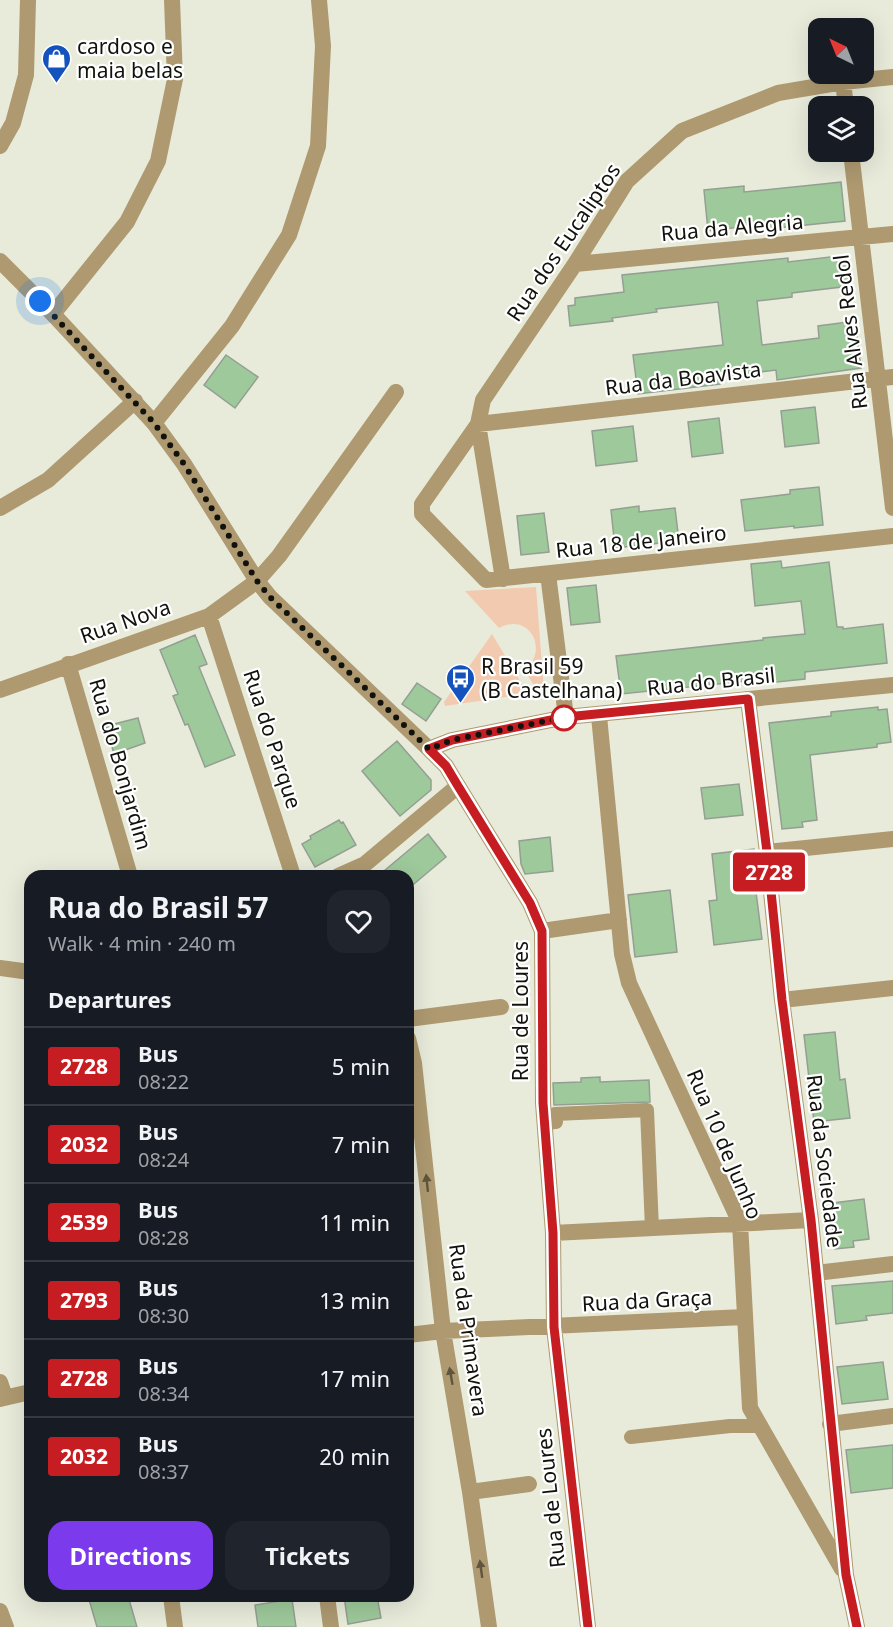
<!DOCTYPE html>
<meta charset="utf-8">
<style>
:root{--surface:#171b24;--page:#20242c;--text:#f1f3f6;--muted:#9ea1a6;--line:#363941;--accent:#7c3aed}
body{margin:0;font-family:"Noto Sans",sans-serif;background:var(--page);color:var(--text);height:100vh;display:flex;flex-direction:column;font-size:22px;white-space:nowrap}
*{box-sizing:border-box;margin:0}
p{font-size:20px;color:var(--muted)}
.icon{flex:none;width:33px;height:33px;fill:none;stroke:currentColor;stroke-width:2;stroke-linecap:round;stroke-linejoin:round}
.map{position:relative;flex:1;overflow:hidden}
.drawer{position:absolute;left:24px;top:870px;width:390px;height:732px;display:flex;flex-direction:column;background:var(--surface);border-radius:18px;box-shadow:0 6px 24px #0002}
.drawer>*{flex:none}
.badge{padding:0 12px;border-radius:4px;font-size:21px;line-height:39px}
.needle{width:39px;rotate:317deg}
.tools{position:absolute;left:808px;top:18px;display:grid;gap:12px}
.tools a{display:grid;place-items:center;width:66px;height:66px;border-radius:12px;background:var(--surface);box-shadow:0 6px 24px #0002;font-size:30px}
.you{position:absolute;width:30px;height:30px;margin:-15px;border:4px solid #fff;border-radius:50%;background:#1a73e8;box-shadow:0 0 0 9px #1a73e833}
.map>.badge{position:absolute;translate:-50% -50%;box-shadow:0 0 0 3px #fff}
h2{padding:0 24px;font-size:22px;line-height:54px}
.round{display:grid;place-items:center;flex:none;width:63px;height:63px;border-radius:18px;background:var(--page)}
.overview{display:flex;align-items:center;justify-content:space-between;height:102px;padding:0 24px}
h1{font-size:28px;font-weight:700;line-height:45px}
.primary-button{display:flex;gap:12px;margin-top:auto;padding:12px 24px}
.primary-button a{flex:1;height:69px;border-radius:18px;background:var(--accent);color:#fff;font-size:24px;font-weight:700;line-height:69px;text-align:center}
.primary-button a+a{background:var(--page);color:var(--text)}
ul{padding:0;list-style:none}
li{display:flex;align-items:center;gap:18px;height:78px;padding:0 24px;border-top:2px solid var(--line)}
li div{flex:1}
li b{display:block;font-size:22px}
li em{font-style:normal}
li .badge{min-width:66px;font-weight:700;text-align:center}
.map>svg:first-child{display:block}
.green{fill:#f2cab0}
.building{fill:#9ec99b;stroke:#949f93;stroke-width:1.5}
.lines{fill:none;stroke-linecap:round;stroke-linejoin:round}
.pedestrian{stroke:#ae9970;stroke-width:14}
.minor{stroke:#ae9970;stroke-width:16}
.tertiary{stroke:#ae9970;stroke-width:16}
.oneway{fill:#60563e}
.line-casing{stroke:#fff;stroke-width:14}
.line{stroke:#c61d23;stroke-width:9}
.walk{stroke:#12120d;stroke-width:6;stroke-dasharray:0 10.8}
.stop-dot{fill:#fff;stroke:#c61d23;stroke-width:3}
.labels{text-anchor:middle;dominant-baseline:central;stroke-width:4.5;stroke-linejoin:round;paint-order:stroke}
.poi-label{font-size:21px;fill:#12120d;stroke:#fff;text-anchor:start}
.street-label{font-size:21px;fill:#12120d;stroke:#fff}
</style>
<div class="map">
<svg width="893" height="1627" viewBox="0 0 893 1627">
<rect width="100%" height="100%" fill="#e8ebda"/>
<path class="green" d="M536,587L544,691L538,692L525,671C550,648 528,612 499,628L465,591Z
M492,634L528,694L445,706L444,702Z"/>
<path class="building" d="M841,182L845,221L758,230L757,225L708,231L704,190L744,186V192Z
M847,255L850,286L792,293V297L757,301L762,345L819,338L818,326L855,321L861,368L777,380L776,370L719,377L720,384L638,394L633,355L723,345L718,302L656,309L657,312L612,318L613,321L570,326L568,306L575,305V298L624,292L622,275L788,258V262Z
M226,355L258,377L235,408L204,385Z
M815,407L819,443L785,447L781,411Z
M719,418L723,453L692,457L688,422Z
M633,426L637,461L596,466L592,431Z
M819,487L823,525L794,528V526L745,531L741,500L790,494V490Z
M639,506V512L675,508L679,541L615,548L611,510Z
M544,513L549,552L521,555L517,516Z
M781,561L782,568L829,562L837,627H843V629L883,624L887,663L805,672V679L767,683V679L621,694L616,656L763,640V638L805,634L801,601L755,606L751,564Z
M596,585L600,622L571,625L567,588Z
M195,635L207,664L199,667L235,755L205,767L188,724L185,725L173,696L178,694L160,650Z
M417,683L441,699L426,721L402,704Z
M878,707V710L887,709L891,742L877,744V747L810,755L817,820L802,822L803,827L782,829L769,723L831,716V712Z
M138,718L145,743L114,754L106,726Z
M397,741L431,780V790L400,816L362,771Z
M739,784L743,815L705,819L701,788Z
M339,820L341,823L343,822L356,845L315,867L302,844L311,839L310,836Z
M428,834L446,857L408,889V876H378Z
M550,837L553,871L525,874L521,864L519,841Z
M754,849L758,883L755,884L762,939L714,945L709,901L717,900L712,854Z
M670,890L677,952L635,957L628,895Z
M835,1032L840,1080L845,1079L850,1118L814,1122L804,1035Z
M600,1077V1082L649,1080L650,1102L554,1105L553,1083L581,1082V1078Z
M864,1199L869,1239L853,1241L854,1247L835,1249L832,1219L835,1218L833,1203Z
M893,1281V1313L866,1316L867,1320L836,1324L832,1286Z
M883,1362L888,1399L842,1404L837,1367Z
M893,1445V1488L851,1493L846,1450Z
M88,1596H128L137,1627H97Z
M344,1596H377L381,1618L348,1624Z
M292,1599L296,1627H258L255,1605Z"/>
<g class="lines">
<path class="pedestrian" d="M545,1123L556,1122L555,1114L647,1110L652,1229
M631,1437L730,1426H761"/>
<path class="minor" d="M893,77L843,82L778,93L682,131L627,181L575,264L483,400L478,424L422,504V514L486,580L893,536
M843,82L846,106
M0,146L13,123L26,75L28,0
M851,152L893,508
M575,264L893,234
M53,314L127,222L158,161L175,79L172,0
M154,423L232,326L289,235L318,146L323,46L319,0
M0,508L48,480L135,401
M548,574L566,717
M503,579L478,424L893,377
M209,616L293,876
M68,664L130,876
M0,690L209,616L257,581L279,556L396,392
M748,699L767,852L782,1000L811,1220L846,1575L857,1627
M599,716L622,954L629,983L740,1223L750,1408L842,1569
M458,786L530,903L542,931L543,1103L553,1233L554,1327L588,1627
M767,852L893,839
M542,931L619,920
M0,968L30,972
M782,1000L893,988
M408,1019L501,1007
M408,1038L414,1063L443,1331L470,1492L489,1627
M553,1233L811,1220
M816,1273L893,1264
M408,1335L443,1331L744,1317
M0,1382L5,1397
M0,1399L30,1392
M830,1424L893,1416
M470,1492L529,1484
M327,1596L331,1627
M0,1611L6,1627"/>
<path class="tertiary" d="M0,261L53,314L154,423L184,464L257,581L270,597L429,749L446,766L458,786L365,864L338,876
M429,749L452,740L566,717L893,685
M171,1596L175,1627"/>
</g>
<defs><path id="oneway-solid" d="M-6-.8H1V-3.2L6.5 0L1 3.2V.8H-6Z" transform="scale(1.5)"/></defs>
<g class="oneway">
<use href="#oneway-solid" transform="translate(427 1183) rotate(-96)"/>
<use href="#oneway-solid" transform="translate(451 1376) rotate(-100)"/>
<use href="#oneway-solid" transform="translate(481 1569) rotate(-98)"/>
</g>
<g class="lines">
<defs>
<path id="line" d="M588,1627L554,1327L553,1233L543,1103L542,931L530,903L458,786L446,766L429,749L452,740L566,717L748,699L767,852L782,1000L811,1220L846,1575L857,1627"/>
</defs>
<use href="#line" class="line-casing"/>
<use href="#line" class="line"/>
<path class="walk" d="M40,301L154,423L184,464L257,581L270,597L429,749L452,740L566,717L564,718"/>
</g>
<defs>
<symbol id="shop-pin" viewBox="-11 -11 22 30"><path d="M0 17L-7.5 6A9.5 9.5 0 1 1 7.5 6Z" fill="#1452bd" stroke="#fff"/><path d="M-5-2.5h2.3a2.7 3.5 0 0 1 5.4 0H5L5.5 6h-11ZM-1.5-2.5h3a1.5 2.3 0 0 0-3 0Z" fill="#fff"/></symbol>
<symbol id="bus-pin" viewBox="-11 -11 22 30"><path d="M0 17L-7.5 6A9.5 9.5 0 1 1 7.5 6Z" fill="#1452bd" stroke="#fff"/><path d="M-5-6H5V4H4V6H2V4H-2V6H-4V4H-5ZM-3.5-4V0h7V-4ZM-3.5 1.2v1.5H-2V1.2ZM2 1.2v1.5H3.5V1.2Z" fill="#fff"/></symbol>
</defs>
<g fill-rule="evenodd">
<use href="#shop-pin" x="40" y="42" width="33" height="45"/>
<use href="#bus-pin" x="444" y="662" width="33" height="45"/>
</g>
<circle class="stop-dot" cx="564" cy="718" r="12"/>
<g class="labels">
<g class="poi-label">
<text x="77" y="46">cardoso e<tspan x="77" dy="24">maia belas</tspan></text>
<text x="481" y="666">R Brasil 59<tspan x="481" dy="24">(B Castelhana)</tspan></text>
</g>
<g class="street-label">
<text transform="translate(732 227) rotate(-5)">Rua da Alegria</text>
<text transform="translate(563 242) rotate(-56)">Rua dos Eucaliptos</text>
<text transform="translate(850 332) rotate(-97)">Rua Alves Redol</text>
<text transform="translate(683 378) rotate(-7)">Rua da Boavista</text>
<text transform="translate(641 541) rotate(-6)">Rua 18 de Janeiro</text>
<text transform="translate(125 621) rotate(-19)">Rua Nova</text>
<text transform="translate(711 681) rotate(-6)">Rua do Brasil</text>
<text transform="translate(273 739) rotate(72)">Rua do Parque</text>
<text transform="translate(121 764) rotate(74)">Rua do Bonjardim</text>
<text transform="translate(520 1011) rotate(-90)">Rua de Loures</text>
<text transform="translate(725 1144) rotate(67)">Rua 10 de Junho</text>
<text transform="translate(825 1161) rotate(83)">Rua da Sociedade</text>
<text transform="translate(647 1300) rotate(-3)">Rua da Graça</text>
<text transform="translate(469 1330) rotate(82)">Rua da Primavera</text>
<text transform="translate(550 1498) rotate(-96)">Rua de Loures</text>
</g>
</g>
</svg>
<div class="tools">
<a><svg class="needle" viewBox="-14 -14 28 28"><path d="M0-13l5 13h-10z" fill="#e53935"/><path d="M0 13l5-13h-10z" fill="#9ea1a6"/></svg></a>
<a><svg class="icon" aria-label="layers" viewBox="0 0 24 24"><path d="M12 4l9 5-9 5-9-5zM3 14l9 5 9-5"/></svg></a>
</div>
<div class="you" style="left:40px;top:301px"></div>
<b class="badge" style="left:769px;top:872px;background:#c61d23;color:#fff">2728</b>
<section class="drawer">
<div class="overview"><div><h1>Rua do Brasil 57</h1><p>Walk · 4 min · 240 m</p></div><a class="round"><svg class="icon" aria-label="heart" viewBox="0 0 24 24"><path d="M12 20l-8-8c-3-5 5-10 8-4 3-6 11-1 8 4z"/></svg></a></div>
<h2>Departures</h2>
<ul>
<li><span class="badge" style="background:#c61d23;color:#fff">2728</span><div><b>Bus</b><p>08:22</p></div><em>5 min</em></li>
<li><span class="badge" style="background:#c61d23;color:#fff">2032</span><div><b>Bus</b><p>08:24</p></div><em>7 min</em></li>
<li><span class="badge" style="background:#c61d23;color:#fff">2539</span><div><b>Bus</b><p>08:28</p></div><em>11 min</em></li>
<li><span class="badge" style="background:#c61d23;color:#fff">2793</span><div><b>Bus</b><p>08:30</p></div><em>13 min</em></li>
<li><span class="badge" style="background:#c61d23;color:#fff">2728</span><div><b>Bus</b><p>08:34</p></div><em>17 min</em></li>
<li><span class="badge" style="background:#c61d23;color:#fff">2032</span><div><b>Bus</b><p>08:37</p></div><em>20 min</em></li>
</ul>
<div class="primary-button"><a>Directions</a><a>Tickets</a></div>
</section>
</div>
